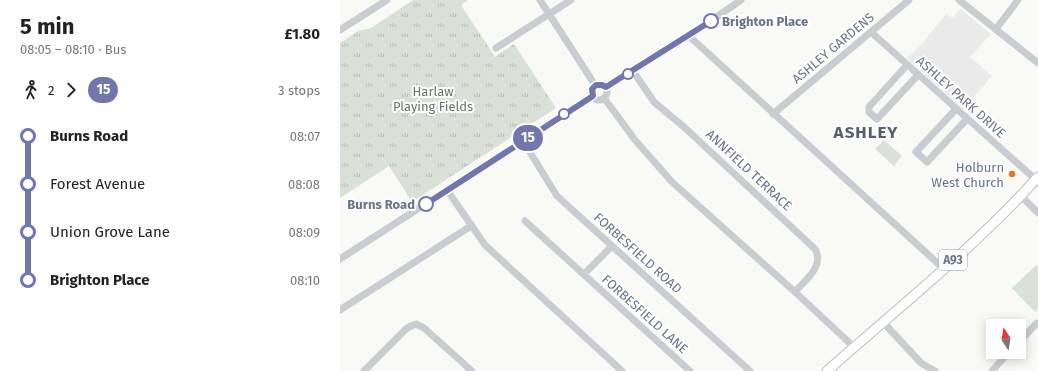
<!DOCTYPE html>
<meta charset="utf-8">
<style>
:root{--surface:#fff;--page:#f6f6f6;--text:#222;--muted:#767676}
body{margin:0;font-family:"Fira Sans",sans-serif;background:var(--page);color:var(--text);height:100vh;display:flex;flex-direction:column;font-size:15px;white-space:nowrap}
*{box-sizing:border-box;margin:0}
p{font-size:13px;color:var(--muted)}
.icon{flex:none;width:22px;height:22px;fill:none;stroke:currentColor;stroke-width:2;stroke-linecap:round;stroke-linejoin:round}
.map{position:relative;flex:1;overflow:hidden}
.panel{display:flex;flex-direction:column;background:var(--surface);width:340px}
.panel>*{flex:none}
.badge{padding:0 8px;border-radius:13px;font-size:14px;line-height:26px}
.needle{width:26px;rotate:348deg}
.fabs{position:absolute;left:646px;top:319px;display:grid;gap:8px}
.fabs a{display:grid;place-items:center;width:40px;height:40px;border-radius:0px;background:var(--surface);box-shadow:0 2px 10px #0003;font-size:20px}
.map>.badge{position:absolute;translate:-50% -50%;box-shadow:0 0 0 2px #fff}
.legs{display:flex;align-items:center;gap:6px;height:44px;padding:0 20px;font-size:13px}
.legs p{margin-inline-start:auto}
.overview{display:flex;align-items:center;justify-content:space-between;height:68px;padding:0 20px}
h1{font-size:22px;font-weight:700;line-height:30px}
ul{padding:0 20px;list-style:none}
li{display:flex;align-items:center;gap:14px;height:48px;font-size:15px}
li i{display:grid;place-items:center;width:6px;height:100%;margin:0 5px;background:currentColor}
li i::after{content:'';width:10px;height:10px;margin:-5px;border:3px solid;border-radius:50%;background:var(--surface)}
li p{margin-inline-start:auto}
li:first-child i{background:linear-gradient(#0000 50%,currentColor 0)}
li:last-child i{background:linear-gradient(currentColor 50%,#0000 0)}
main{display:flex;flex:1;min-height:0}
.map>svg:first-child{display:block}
.built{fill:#eaeaea}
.grass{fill:#d9e1d7}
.park{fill:url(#park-tufts)}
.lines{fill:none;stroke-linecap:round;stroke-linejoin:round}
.major-casing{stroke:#bcbfc4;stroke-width:11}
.minor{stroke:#c9ccd0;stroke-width:7}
.major{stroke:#fff;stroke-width:9}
.line-1-casing{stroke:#fff;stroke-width:9}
.line-1{stroke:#7077ad;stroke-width:6}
.stop-1-dot{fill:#fff;stroke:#7077ad;stroke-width:2}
.poi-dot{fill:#f07120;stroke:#fff;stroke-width:1.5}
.labels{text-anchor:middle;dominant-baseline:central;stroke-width:4;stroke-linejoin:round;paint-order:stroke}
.shield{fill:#fff;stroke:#949ead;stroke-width:1}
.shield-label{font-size:12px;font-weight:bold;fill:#66748a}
.stop-label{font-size:13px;font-weight:bold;fill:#66748a;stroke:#fff;text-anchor:start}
.street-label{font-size:13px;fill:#66748a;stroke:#fff}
.park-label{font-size:13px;fill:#627a61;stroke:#fff}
.poi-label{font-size:13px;fill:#66748a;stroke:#fff;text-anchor:end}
.district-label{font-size:17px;font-weight:bold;letter-spacing:1px;fill:#545f6e;stroke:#fff}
</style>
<main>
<section class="panel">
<div class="overview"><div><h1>5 min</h1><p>08:05 – 08:10 · Bus</p></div><b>£1.80</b></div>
<div class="legs"><svg class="icon" aria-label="walk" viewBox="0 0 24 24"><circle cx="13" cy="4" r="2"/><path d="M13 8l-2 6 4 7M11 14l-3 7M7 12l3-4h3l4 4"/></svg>2<svg class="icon" aria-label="forward" viewBox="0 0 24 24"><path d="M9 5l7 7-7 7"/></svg><b class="badge" style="background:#7077ad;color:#fff">15</b><p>3 stops</p></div>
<ul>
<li><i style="color:#7077ad"></i><b>Burns Road</b><p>08:07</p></li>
<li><i style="color:#7077ad"></i><span>Forest Avenue</span><p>08:08</p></li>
<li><i style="color:#7077ad"></i><span>Union Grove Lane</span><p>08:09</p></li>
<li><i style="color:#7077ad"></i><b>Brighton Place</b><p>08:10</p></li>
</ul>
</section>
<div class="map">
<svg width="698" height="371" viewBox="0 0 698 371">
<defs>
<pattern id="park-tufts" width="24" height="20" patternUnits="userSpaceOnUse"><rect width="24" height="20" fill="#d9e1d7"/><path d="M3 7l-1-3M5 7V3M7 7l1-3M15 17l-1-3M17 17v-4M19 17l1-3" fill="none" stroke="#b4bbb4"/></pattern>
</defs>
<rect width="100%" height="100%" fill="#f9f9f6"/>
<path class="built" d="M620,9L651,34L630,57L652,76L623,109L567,58L582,44L606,14L613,18Z"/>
<path class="grass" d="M544,140L562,156L554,166L535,149Z
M696,265L698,267V309L695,312L672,288Z"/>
<path class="park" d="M73,0H128L121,5L155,57L174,44L216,108L72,202L49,166L0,198V43L18,31L31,28Z"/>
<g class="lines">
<defs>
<path id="major" d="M487,371C558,308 634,248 698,177"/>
</defs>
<use href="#major" class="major-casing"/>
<path class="minor" d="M200,0L255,85
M619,0L698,63
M656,29L678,0
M0,30L47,0
M531,32L696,180
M349,36L604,269
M156,48L231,0
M567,65L529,107V112L537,119L578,75
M293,71L314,102L344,127L475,249C485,266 465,280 455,292
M251 92a8 8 0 1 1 16 0a8 8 0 1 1-16 0Z
M266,87L349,36L401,0
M264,98L295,140L332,182L455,292L514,347
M616,109L576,152L587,162L627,119
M433,114L569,0
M183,141L217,196L410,371
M107,190L145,245L282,371
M681,196L698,213
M185,221L350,371
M0,259L253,96
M244,274L272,246
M0,310L131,226
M543,322L581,363L595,371
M679,342L697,323
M24,371L67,328L76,324L84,328L132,371
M652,371L669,352"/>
<use href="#major" class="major"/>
</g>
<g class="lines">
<defs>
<path id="line-1" d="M86,204L253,96L252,89L256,85H262L266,87L371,21"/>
</defs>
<use href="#line-1" class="line-1-casing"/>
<use href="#line-1" class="line-1"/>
</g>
<g class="stop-1-dot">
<circle cx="371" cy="21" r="7"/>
<circle cx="288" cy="74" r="5"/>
<circle cx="224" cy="114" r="5"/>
<circle cx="86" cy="204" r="7"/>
</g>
<circle class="poi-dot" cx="672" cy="174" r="4"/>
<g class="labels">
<rect class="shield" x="599" y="250" width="28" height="20" rx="3"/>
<g class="shield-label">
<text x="613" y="260">A93</text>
</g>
<g class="stop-label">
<text x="382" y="21">Brighton Place</text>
<text x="75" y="204" text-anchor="end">Burns Road</text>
</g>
<g class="street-label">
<text transform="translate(493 48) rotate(-40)">ASHLEY GARDENS</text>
<text transform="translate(621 97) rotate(42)">ASHLEY PARK DRIVE</text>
<text transform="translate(409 170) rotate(43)">ANNFIELD TERRACE</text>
<text transform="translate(298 253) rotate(42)">FORBESFIELD ROAD</text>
<text transform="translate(305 314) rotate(42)">FORBESFIELD LANE</text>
</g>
<g class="park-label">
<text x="93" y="91">Harlaw<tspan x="93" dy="15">Playing Fields</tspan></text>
</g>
<g class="poi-label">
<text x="664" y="167">Holburn<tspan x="664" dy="15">West Church</tspan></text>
</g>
<g class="district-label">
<text x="526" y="132">ASHLEY</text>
</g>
</g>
</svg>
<div class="fabs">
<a><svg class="needle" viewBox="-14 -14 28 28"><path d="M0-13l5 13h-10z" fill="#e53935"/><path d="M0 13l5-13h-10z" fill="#767676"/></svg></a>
</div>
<b class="badge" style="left:188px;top:138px;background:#7077ad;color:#fff">15</b>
</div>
</main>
